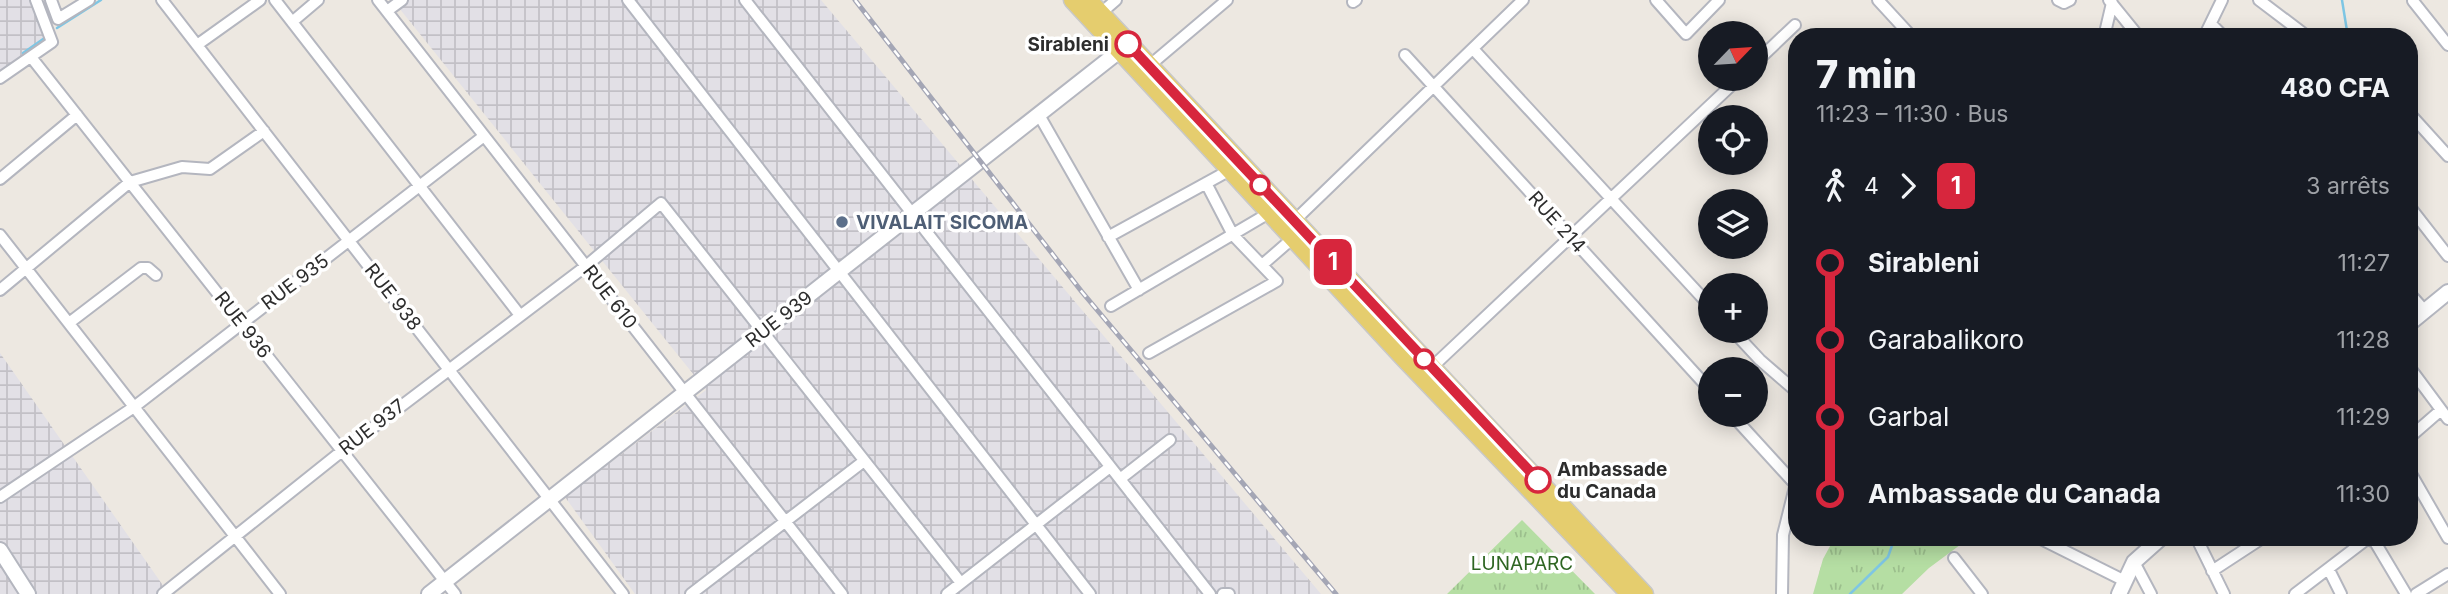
<!DOCTYPE html>
<html lang="fr">
<meta charset="utf-8">
<style>
:root{--surface:#171b24;--page:#242831;--text:#f1f3f6;--muted:#9ea1a6}
body{margin:0;font-family:Inter,sans-serif;background:var(--page);color:var(--text);height:100vh;display:flex;flex-direction:column;font-size:26px;white-space:nowrap}
*{box-sizing:border-box;margin:0}
p{font-size:23px;color:var(--muted)}
.icon{flex:none;width:38px;height:38px;fill:none;stroke:currentColor;stroke-width:2;stroke-linecap:round;stroke-linejoin:round}
.map{position:relative;flex:1;overflow:hidden}
.sheet{position:absolute;left:1788px;top:28px;width:630px;height:518px;display:flex;flex-direction:column;background:var(--surface);border-radius:28px;box-shadow:0 4px 18px #0003}
.sheet>*{flex:none}
.badge{padding:0 14px;border-radius:10px;font-size:24px;line-height:46px}
.needle{width:46px;rotate:65deg}
.fabs{position:absolute;left:1698px;top:21px;display:grid;gap:14px}
.fabs a{display:grid;place-items:center;width:70px;height:70px;border-radius:50%;background:var(--surface);box-shadow:0 4px 18px #0003;font-size:35px}
.map>.badge{position:absolute;translate:-50% -50%;box-shadow:0 0 0 4px #fff}
.legs{display:flex;align-items:center;gap:10px;height:77px;padding:0 28px;font-size:23px}
.legs p{margin-inline-start:auto}
.headline{display:flex;align-items:center;justify-content:space-between;height:119px;padding:0 28px}
h1{font-size:38px;font-weight:800;line-height:52px}
ul{padding:0 28px;list-style:none}
li{display:flex;align-items:center;gap:24px;height:77px;font-size:26px}
li i{display:grid;place-items:center;width:10px;height:100%;margin:0 9px;background:currentColor}
li i::after{content:'';width:18px;height:18px;margin:-9px;border:5px solid;border-radius:50%;background:var(--surface)}
li p{margin-inline-start:auto}
li:first-child i{background:linear-gradient(#0000 50%,currentColor 0)}
li:last-child i{background:linear-gradient(currentColor 50%,#0000 0)}
.map>svg:first-child{display:block}
.industrial{fill:url(#industrial-grid)}
.grass{fill:url(#grass-tufts)}
.lines{fill:none;stroke-linecap:round;stroke-linejoin:round}
.stream{stroke:#7ec6e4;stroke-width:2.5}
.street-casing{stroke:#b4b6bf;stroke-width:14}
.secondary-casing{stroke:#b4b6bf;stroke-width:18}
.primary-casing{stroke:#c8c8c8;stroke-width:19}
.street{stroke:#fff;stroke-width:10}
.secondary{stroke:#fff;stroke-width:14}
.primary{stroke:#e5cd6e;stroke-width:16}
.rail-casing{stroke:#a4a6b5;stroke-width:5}
.rail{stroke:#fff;stroke-width:2.5;stroke-dasharray:8;stroke-linecap:butt}
.line-1-casing{stroke:#fff;stroke-width:16}
.line-1{stroke:#d7263d;stroke-width:10}
.stop-1-dot{fill:#fff;stroke:#d7263d;stroke-width:3.5}
.service-dot{fill:#5c6f8a;stroke:#fff;stroke-width:2.5}
.labels{text-anchor:middle;dominant-baseline:central;stroke-width:7;stroke-linejoin:round;paint-order:stroke}
.stop-label{font-size:19px;font-weight:bold;fill:#2d2d2d;stroke:#fff;text-anchor:end}
.service-label{font-size:19px;font-weight:bold;fill:#4e5e75;stroke:#fff;text-anchor:start}
.street-label{font-size:19px;fill:#2d2d2d;stroke:#fff}
.park-label{font-size:19px;fill:#2e6522;stroke:#fff}
</style>
<div class="map">
<svg width="2448" height="594" viewBox="0 0 2448 594">
<defs>
<pattern id="industrial-grid" width="8" height="8" patternUnits="userSpaceOnUse" patternTransform="scale(1.75)"><rect width="8" height="8" fill="#e2e0e6"/><path d="M0 4h8M4 0v8" fill="none" stroke="#c2c0c6"/></pattern>
<pattern id="grass-tufts" width="24" height="20" patternUnits="userSpaceOnUse" patternTransform="scale(1.75)"><rect width="24" height="20" fill="#b5dea3"/><path d="M3 7l-1-3M5 7V3M7 7l1-3M15 17l-1-3M17 17v-4M19 17l1-3" fill="none" stroke="#9cbf8d"/></pattern>
</defs>
<rect width="100%" height="100%" fill="#ede8e1"/>
<path class="industrial" d="M0,0H34L49,39L0,74Z
M409,0H821L1321,594H635L565,497L706,390L399,8Z
M0,353L169,594H0Z"/>
<path class="grass" d="M1522,520L1595,594H1447Z
M1835,537H1952L1960,545L1929,568L1902,594H1813L1823,559Z"/>
<g class="lines">
<path class="stream" d="M2342,0L2348,37
M57,28L101,0
M23,53L46,37
M1850,594L1888,557L1895,537"/>
<defs>
<path id="street" d="M51,0L58,19L89,0
M162,0L623,594
M275,0L519,314
M378,0L842,594
M628,0L1090,594
M745,0L1210,594
M1656,0L1686,34L1719,0
M1878,0L1912,37
M2058,0L2064,3L2070,0
M2109,0L2139,37
M2259,0L2308,37
M2413,1L2448,45
M1353,2L1356,0
M387,11L402,0
M1101,13L1116,0
M292,22L318,0
M2211,24L2224,37
M2104,37L2112,3
M2204,37L2222,0
M197,45L260,0
M1474,50L1710,306
M1405,55L1710,390
M31,57L455,594
M1755,63L1795,25
M1149,66L1227,0
M0,78L52,42L36,0
M2410,114L2448,156
M1039,115L1139,290
M0,179L77,115
M2410,207L2448,256
M1291,224L1523,0
M0,235L280,594
M1108,237L1230,170
M1262,265L1293,238
M0,290L130,182L182,167L210,169L264,131
M2410,294L2425,311
M1111,306L1269,213
M69,323L141,268H148L156,275
M1733,331L1760,360L1797,392
M1149,353L1277,281L1233,235L1206,183
M2410,368L2448,419
M1429,370L1738,79
M1732,415L1795,484
M2410,437L2441,410
M2410,472L2448,538
M1120,479L1170,440
M0,497L134,407L484,136
M2037,537L2125,581
M2119,537L2120,539
M2196,537L2224,594
M1954,558L1982,594
M2134,562L2151,594
M2329,570L2341,594
M2212,571L2264,537
M163,594L342,451L586,266L661,203L961,583
M691,594L864,461
M947,594L1110,467
M1223,594H1229
M1782,594L1783,535L1797,479
M2295,594L2367,539L2375,542L2406,594
M2416,594L2448,574"/>
<path id="secondary" d="M2410,323L2448,292
M0,550L28,594
M429,594L1127,45
M2119,594L2134,562L2162,537"/>
<path id="primary" d="M1072,0L1403,358L1629,594
M1089,0L1645,594"/>
</defs>
<use href="#street" class="street-casing"/>
<use href="#secondary" class="secondary-casing"/>
<use href="#primary" class="primary-casing"/>
<use href="#street" class="street"/>
<use href="#secondary" class="secondary"/>
<use href="#primary" class="primary"/>
<defs>
<path id="rail" d="M855,0L1082,292L1336,594"/>
</defs>
<use href="#rail" class="rail-casing"/>
<use href="#rail" class="rail"/>
</g>
<g class="lines">
<defs>
<path id="line-1" d="M1128,44L1538,480"/>
</defs>
<use href="#line-1" class="line-1-casing"/>
<use href="#line-1" class="line-1"/>
</g>
<g class="stop-1-dot">
<circle cx="1128" cy="44" r="12"/>
<circle cx="1260" cy="185" r="9"/>
<circle cx="1424" cy="359" r="9"/>
<circle cx="1538" cy="480" r="12"/>
</g>
<circle class="service-dot" cx="842" cy="222" r="7"/>
<g class="labels">
<g class="stop-label">
<text x="1109" y="44">Sirableni</text>
<text x="1557" y="469" text-anchor="start">Ambassade<tspan x="1557" dy="22">du Canada</tspan></text>
</g>
<g class="service-label">
<text x="856" y="222">VIVALAIT SICOMA</text>
</g>
<g class="street-label">
<text transform="translate(1557 222) rotate(48)">RUE 214</text>
<text transform="translate(295 282) rotate(-37)">RUE 935</text>
<text transform="translate(393 297) rotate(52)">RUE 938</text>
<text transform="translate(610 297) rotate(52)">RUE 610</text>
<text transform="translate(779 319) rotate(-38)">RUE 939</text>
<text transform="translate(243 325) rotate(52)">RUE 936</text>
<text transform="translate(372 427) rotate(-38)">RUE 937</text>
</g>
<g class="park-label">
<text x="1522" y="563">LUNAPARC</text>
</g>
</g>
</svg>
<div class="fabs">
<a><svg class="needle" viewBox="-14 -14 28 28"><path d="M0-13l5 13h-10z" fill="#e53935"/><path d="M0 13l5-13h-10z" fill="#9ea1a6"/></svg></a>
<a><svg class="icon" aria-label="locate" viewBox="0 0 24 24"><circle cx="12" cy="12" r="6"/><path d="M12 2v4M12 18v4M2 12h4M18 12h4"/></svg></a>
<a><svg class="icon" aria-label="layers" viewBox="0 0 24 24"><path d="M12 4l9 5-9 5-9-5zM3 14l9 5 9-5"/></svg></a>
<a>+</a>
<a>−</a>
</div>
<b class="badge" style="left:1333px;top:262px;background:#d7263d;color:#fff">1</b>
<section class="sheet">
<div class="headline"><div><h1>7 min</h1><p>11:23 – 11:30 · Bus</p></div><b>480 CFA</b></div>
<div class="legs"><svg class="icon" aria-label="walk" viewBox="0 0 24 24"><circle cx="13" cy="4" r="2"/><path d="M13 8l-2 6 4 7M11 14l-3 7M7 12l3-4h3l4 4"/></svg>4<svg class="icon" aria-label="forward" viewBox="0 0 24 24"><path d="M9 5l7 7-7 7"/></svg><b class="badge" style="background:#d7263d;color:#fff">1</b><p>3 arrêts</p></div>
<ul>
<li><i style="color:#d7263d"></i><b>Sirableni</b><p>11:27</p></li>
<li><i style="color:#d7263d"></i><span>Garabalikoro</span><p>11:28</p></li>
<li><i style="color:#d7263d"></i><span>Garbal</span><p>11:29</p></li>
<li><i style="color:#d7263d"></i><b>Ambassade du Canada</b><p>11:30</p></li>
</ul>
</section>
</div>
